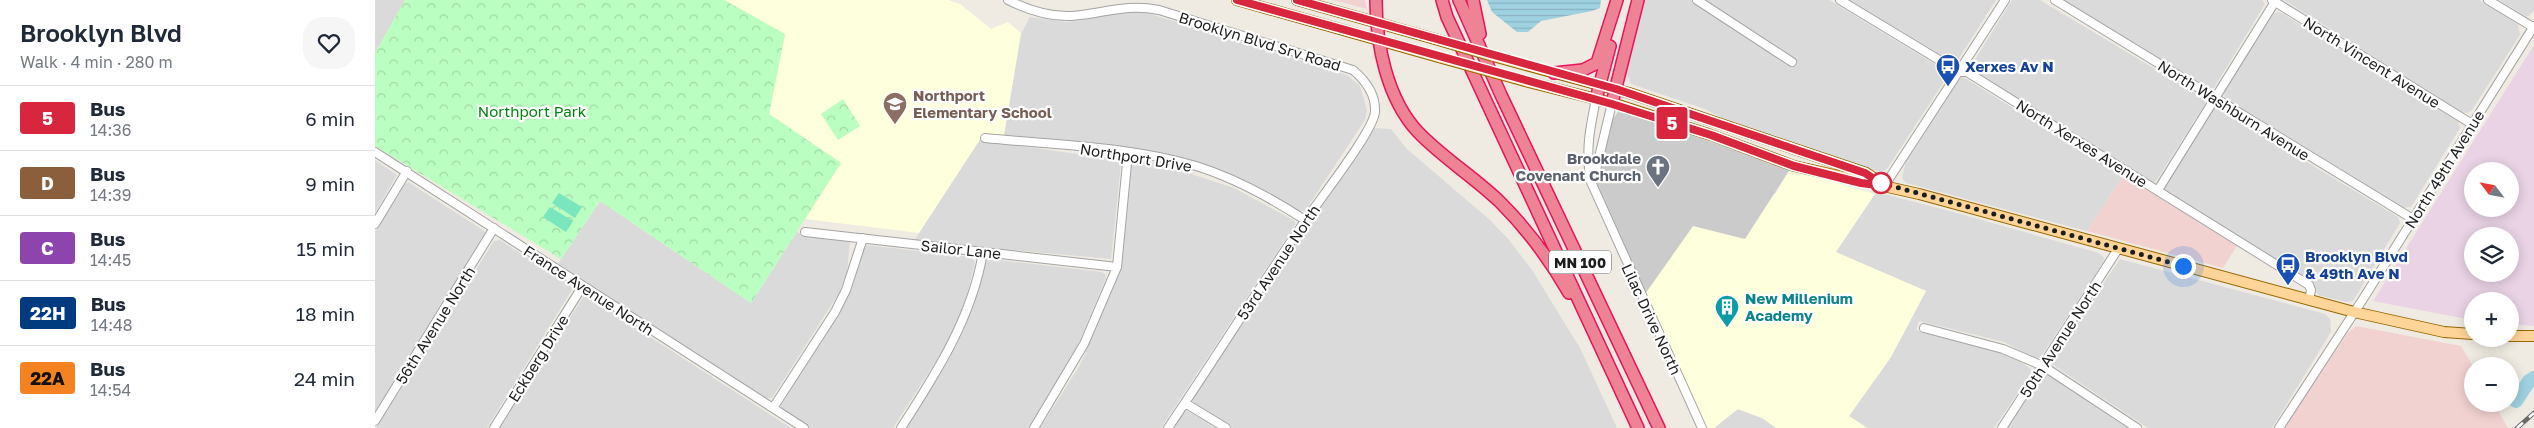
<!DOCTYPE html>
<meta charset="utf-8">
<style>
:root{--surface:#fff;--page:#f6f6f7;--text:#1f2937;--muted:#747a83;--line:#e0e1e3}
body{margin:0;font-family:"Golos Text",sans-serif;background:var(--page);color:var(--text);height:100vh;display:flex;flex-direction:column;font-size:19px;white-space:nowrap}
*{box-sizing:border-box;margin:0}
p{font-size:16px;color:var(--muted)}
.icon{flex:none;width:28px;height:28px;fill:none;stroke:currentColor;stroke-width:2;stroke-linecap:round;stroke-linejoin:round}
.map{position:relative;flex:1;overflow:hidden}
.panel{display:flex;flex-direction:column;background:var(--surface);width:375px}
.panel>*{flex:none}
.badge{padding:0 10px;border-radius:4px;font-size:18px;line-height:32px}
.needle{width:32px;rotate:302deg}
.tools{position:absolute;left:2089px;top:162px;display:grid;gap:10px}
.tools a{display:grid;place-items:center;width:55px;height:55px;border-radius:50%;background:var(--surface);box-shadow:0 2px 12px #0003;font-size:25px}
.you{position:absolute;width:25px;height:25px;margin:-12px;border:4px solid #fff;border-radius:50%;background:#1a73e8;box-shadow:0 0 0 8px #1a73e833}
.map>.badge{position:absolute;translate:-50% -50%;box-shadow:0 0 0 2px #fff}
.round{display:grid;place-items:center;flex:none;width:52px;height:52px;border-radius:20px;background:var(--page)}
.head{display:flex;align-items:center;justify-content:space-between;height:85px;padding:0 20px}
h1{font-size:24px;font-weight:600;line-height:38px}
ul{padding:0;list-style:none}
li{display:flex;align-items:center;gap:15px;height:65px;padding:0 20px;border-top:1px solid var(--line)}
li div{flex:1}
li b{display:block;font-size:19px}
li em{font-style:normal}
li .badge{min-width:55px;font-weight:700;text-align:center}
main{display:flex;flex:1;min-height:0}
.map>svg:first-child{display:block}
.residential{fill:#dbdada}
.commercial{fill:#f2d2d0}
.education{fill:#feffdc}
.religious{fill:#cbcbcb}
.railway{fill:#e9d3e5;fill-rule:evenodd}
.park{fill:url(#park-crowns)}
.pitch{fill:#79e6be}
.water{fill:url(#water-rules)}
.lines{fill:none;stroke-linecap:round;stroke-linejoin:round}
.river{stroke:#9fd1e1;stroke-width:14}
.minor-casing{stroke:#a4a4a4;stroke-width:10}
.major-casing{stroke:#976700;stroke-width:12}
.highway-casing{stroke:#e8155a;stroke-width:14}
.minor{stroke:#fff;stroke-width:8}
.major{stroke:#ffd498;stroke-width:10}
.highway{stroke:#ee8395;stroke-width:11}
.rail-casing{stroke:#6b6b6b;stroke-width:4.5}
.rail{stroke:#fff;stroke-width:2.5;stroke-dasharray:8;stroke-linecap:butt}
.major-bridge-casing{stroke:#976700;stroke-width:12;stroke-linecap:butt}
.major-bridge{stroke:#ffd498;stroke-width:10}
.line-casing{stroke:#fff;stroke-width:11}
.line{stroke:#d7263d;stroke-width:8}
.walk{stroke:#1d1d1d;stroke-width:5;stroke-dasharray:0 9}
.stop-dot{fill:#fff;stroke:#d7263d;stroke-width:2.5}
.labels{text-anchor:middle;dominant-baseline:central;stroke-width:4.5;stroke-linejoin:round;paint-order:stroke}
.shield{fill:#fff;stroke:#616161;stroke-width:1}
.shield-label{font-size:14px;font-weight:bold;fill:#1d1d1d}
.street-label{font-size:15px;fill:#1d1d1d;stroke:#fff}
.transit-label{font-size:15px;font-weight:bold;fill:#164399;stroke:#fff;text-anchor:start}
.education-label{font-size:15px;font-weight:bold;fill:#785e54;stroke:#fff;text-anchor:start}
.park-label{font-size:15px;fill:#02850f;stroke:#fff}
.worship-label{font-size:15px;font-weight:bold;fill:#5b616d;stroke:#fff;text-anchor:end}
.culture-label{font-size:15px;font-weight:bold;fill:#0d838f;stroke:#fff;text-anchor:start}
</style>
<main>
<section class="panel">
<div class="head"><div><h1>Brooklyn Blvd</h1><p>Walk · 4 min · 280 m</p></div><a class="round"><svg class="icon" aria-label="heart" viewBox="0 0 24 24"><path d="M12 20l-8-8c-3-5 5-10 8-4 3-6 11-1 8 4z"/></svg></a></div>
<ul>
<li><span class="badge" style="background:#d7263d;color:#fff">5</span><div><b>Bus</b><p>14:36</p></div><em>6 min</em></li>
<li><span class="badge" style="background:#8b5e3c;color:#fff">D</span><div><b>Bus</b><p>14:39</p></div><em>9 min</em></li>
<li><span class="badge" style="background:#8e44ad;color:#fff">C</span><div><b>Bus</b><p>14:45</p></div><em>15 min</em></li>
<li><span class="badge" style="background:#003b80;color:#fff">22H</span><div><b>Bus</b><p>14:48</p></div><em>18 min</em></li>
<li><span class="badge" style="background:#f58220;color:#111">22A</span><div><b>Bus</b><p>14:54</p></div><em>24 min</em></li>
</ul>
</section>
<div class="map">
<svg width="2159" height="428" viewBox="0 0 2159 428">
<defs>
<pattern id="park-crowns" width="20" height="18" patternUnits="userSpaceOnUse" patternTransform="scale(1.25)"><rect width="20" height="18" fill="#bbfec1"/><path d="M2 6a3 3 0 1 1 6 0M12 15a3 3 0 1 1 6 0" fill="none" stroke="#a0d9a5"/></pattern>
<pattern id="water-rules" width="6" height="5" patternUnits="userSpaceOnUse" patternTransform="scale(1.25)"><rect width="6" height="5" fill="#9fd1e1"/><path d="M0 2.5h6" fill="none" stroke="#88b3c1"/></pattern>
</defs>
<rect width="100%" height="100%" fill="#efebe2"/>
<path class="residential" d="M0,0H30L0,53Z
M1265,0H1454L1568,69L1570,80L1512,169L1505,172L1420,146L1352,121L1330,109L1256,84L1252,75L1251,63Z
M1475,0H1621L1583,60L1579,63Z
M1637,0H1665L1830,99V104L1781,181L1777,183L1594,69Z
M1687,0H1887L1890,4L1839,88L1836,90Z
M1909,0H2104L2143,24L2145,35L2097,110L2093,113L2086,112Z
M2124,0H2159V11L2152,17Z
M732,12H769L972,75L985,86L992,110L990,120L930,211H922L847,172L742,148L629,135L646,34L655,17L691,22L706,20Z
M1905,12L2083,121L2085,128L2036,207L2028,208L1850,99L1849,92L1899,13Z
M1588,77L1748,176L1712,231L1531,183L1527,178L1531,161L1582,80Z
M1842,108L2023,217L2025,223L1978,301L1971,302L1943,295L1936,281L1789,191L1790,185L1839,109Z
M998,128L1016,129L1032,149L1115,220L1134,240L1157,270L1205,348L1242,428H858L819,404L818,398Z
M604,140L744,160L746,163L736,259L539,241Z
M0,160L22,175L0,213Z
M760,160L783,163L859,188L920,221V225L786,428H665L705,365L740,285L749,238L755,166Z
M33,182L111,232L0,411V232L30,184Z
M1500,194L1513,195L1582,213L1724,253L1729,258L1728,263L1665,358L1661,359L1629,342L1544,321L1541,330L1634,354L1656,369V373L1619,428H1493L1474,416L1516,357L1551,291L1460,252Z
M225,201L376,303L422,232L428,235L473,240L475,243L472,273L464,293L397,398H389L182,265Z
M125,240L198,288L112,428H1L119,241Z
M491,245L596,257L600,262L590,303L573,343L518,428H435L406,409V405L469,302L478,285L486,250Z
M614,259L727,272L730,274L731,278L696,361L653,428H529L575,358L588,332L604,289L610,263Z
M1745,259L1950,314L1955,319L1956,332L1897,428H1773L1678,365L1677,360Z
M209,296L213,297L416,428H124Z
M1670,372L1674,373L1757,428H1631L1667,373Z
M1362,409L1387,418L1401,428H1339Z
M812,411L816,413L840,428H798L808,413Z"/>
<path class="commercial" d="M958,0H990L992,9Z
M1748,176L1863,244L1848,268L1712,231Z
M1981,326L2086,346L2098,366V404H2119L2133,428H1908L1972,334Z"/>
<path class="education" d="M349,0H573L585,4L616,29L633,22L646,33L629,135H608L544,233L430,219L466,163L394,114L410,34Z
M1415,169L1500,194L1461,252L1551,291L1516,357L1474,416L1492,428H1401L1387,418L1363,409L1339,428H1331L1270,294L1318,226L1401,193Z"/>
<path class="religious" d="M1243,112H1249L1415,169L1370,239L1318,226L1270,294L1226,199L1222,183V173L1236,121Z"/>
<path class="railway" d="M2159,45V326L2135,324V301H2098L2097,320L1998,301ZM2098,171H2135V209H2098ZM2098,236H2135V274H2098Z"/>
<path class="park" d="M30,0H349L410,34L394,114L466,163L376,303L225,201L186,259L0,146V53Z
M468,99L485,126L463,140L446,114Z"/>
<path class="pitch" d="M184,193L207,207L200,218L177,203Z
M175,207L198,221L191,232L168,217Z"/>
<path class="water" d="M1112,0H1226L1225,8L1217,11L1166,21L1153,32H1142L1117,12Z"/>
<g class="lines">
<path class="river" d="M2141,401L2154,381L2159,378"/>
<defs>
<path id="minor" d="M633,0C653,10 673,17 696,16C729,14 749,3 784,10L978,70C991,81 1001,94 1000,112C998,132 944,200 930,221C883,289 840,359 793,428
M1322,0L1417,62
M1465,0L1584,72H1592L1934,285L1936,290L1934,300
M1680,0L2038,219
M1897,0L2097,124
M2113,0L2158,27
M1221,99C1215,128 1210,152 1216,182L1221,170L1237,103
M610,138C679,145 754,146 821,166C860,178 896,198 930,220
M0,152L429,428
M1216,182L1327,428
M1510,185L1630,0
M1783,190L1901,0
M0,224L32,171
M430,232L742,267
M1549,328L1628,349L1668,366L1762,428
M810,403L851,428
M398,408L460,312L471,290L488,238
M0,421L119,228
M119,428L207,287
M526,428C562,372 597,318 608,252
M659,428L709,344L742,267L753,153
M1627,428L1743,249
M1904,428L1988,299L2159,26"/>
<path id="major" d="M862,0L1067,58
M922,0L1060,39
M1118,56L1254,93L1491,173L1506,183
M1150,81L1237,103L1336,135L1419,166L1544,194L1979,312L2069,332L2098,334
M2135,336H2159"/>
<path id="highway" d="M1001,0C1001,44 1012,99 1043,132C1068,158 1099,177 1125,202C1152,229 1175,260 1194,293
M1067,0L1072,17L1263,428
M1084,0L1126,95L1284,428
M1098,0L1105,34
M1179,73L1208,70L1222,63L1242,0
M1221,99L1235,46
M1237,103L1263,0"/>
</defs>
<use href="#minor" class="minor-casing"/>
<use href="#major" class="major-casing"/>
<use href="#highway" class="highway-casing"/>
<use href="#minor" class="minor"/>
<use href="#major" class="major"/>
<use href="#highway" class="highway"/>
<defs>
<path id="rail" d="M2142,428L2159,413"/>
</defs>
<use href="#rail" class="rail-casing"/>
<use href="#rail" class="rail"/>
<defs>
<path id="major-bridge" d="M1060,39L1118,56
M1067,58L1150,81"/>
</defs>
<use href="#major-bridge" class="major-bridge-casing"/>
<use href="#major-bridge" class="major-bridge"/>
</g>
<g class="lines">
<defs>
<path id="line" d="M862,0L1237,104L1336,135L1419,166L1486,183L1510,186L1490,173L1241,89L922,0"/>
</defs>
<use href="#line" class="line-casing"/>
<use href="#line" class="line"/>
<path class="walk" d="M1506,183L1808,266"/>
</g>
<defs>
<symbol id="bus-pin" viewBox="-11 -11 22 30"><path d="M0 17L-7.5 6A9.5 9.5 0 1 1 7.5 6Z" fill="#1a4fb4" stroke="#fff"/><path d="M-5-6H5V4H4V6H2V4H-2V6H-4V4H-5ZM-3.5-4V0h7V-4ZM-3.5 1.2v1.5H-2V1.2ZM2 1.2v1.5H3.5V1.2Z" fill="#fff"/></symbol>
<symbol id="school-pin" viewBox="-11 -11 22 30"><path d="M0 17L-7.5 6A9.5 9.5 0 1 1 7.5 6Z" fill="#8d6e63" stroke="#fff"/><path d="M0-5L7-2L0 1L-7-2ZM-4 1L0 2.5L4 1V4Q0 6-4 4Z" fill="#fff"/></symbol>
<symbol id="church-pin" viewBox="-11 -11 22 30"><path d="M0 17L-7.5 6A9.5 9.5 0 1 1 7.5 6Z" fill="#6b7280" stroke="#fff"/><path d="M-1.2-6h2.4v3.5h3.3v2.4h-3.3V6h-2.4V-.1h-3.3v-2.4h3.3Z" fill="#fff"/></symbol>
<symbol id="building-pin" viewBox="-11 -11 22 30"><path d="M0 17L-7.5 6A9.5 9.5 0 1 1 7.5 6Z" fill="#0f9aa8" stroke="#fff"/><path d="M-4-6H4V6H1V3H-1V6H-4ZM-2.5-4.3h1.7v1.8h-1.7ZM.8-4.3h1.7v1.8H.8ZM-2.5-1h1.7V.8h-1.7ZM.8-1h1.7V.8H.8Z" fill="#fff"/></symbol>
</defs>
<g fill-rule="evenodd">
<use href="#bus-pin" x="1559" y="52" width="28" height="38"/>
<use href="#school-pin" x="506" y="90" width="28" height="38"/>
<use href="#church-pin" x="1269" y="153" width="28" height="38"/>
<use href="#bus-pin" x="1899" y="251" width="28" height="38"/>
<use href="#building-pin" x="1338" y="293" width="28" height="38"/>
</g>
<circle class="stop-dot" cx="1506" cy="183" r="10"/>
<g class="labels">
<rect class="shield" x="1174" y="250.5" width="62" height="23" rx="4"/>
<g class="shield-label">
<text x="1205" y="262">MN 100</text>
</g>
<g class="street-label">
<text transform="translate(885 41) rotate(17)">Brooklyn Blvd Srv Road</text>
<text transform="translate(1997 62) rotate(32)">North Vincent Avenue</text>
<text transform="translate(1859 110) rotate(32)">North Washburn Avenue</text>
<text transform="translate(1707 143) rotate(32)">North Xerxes Avenue</text>
<text transform="translate(761 157) rotate(9)">Northport Drive</text>
<text transform="translate(2069 169) rotate(-58)">North 49th Avenue</text>
<text transform="translate(586 249) rotate(6)">Sailor Lane</text>
<text transform="translate(903 262) rotate(-56)">53rd Avenue North</text>
<text transform="translate(214 290) rotate(33)">France Avenue North</text>
<text transform="translate(1277 319) rotate(65)">Lilac Drive North</text>
<text transform="translate(60 325) rotate(-58)">56th Avenue North</text>
<text transform="translate(1685 339) rotate(-57)">50th Avenue North</text>
<text transform="translate(163 358) rotate(-58)">Eckberg Drive</text>
</g>
<g class="transit-label">
<text x="1590" y="66">Xerxes Av N</text>
<text x="1930" y="256">Brooklyn Blvd<tspan x="1930" dy="17">&amp; 49th Ave N</tspan></text>
</g>
<g class="education-label">
<text x="538" y="95">Northport<tspan x="538" dy="17">Elementary School</tspan></text>
</g>
<g class="park-label">
<text x="157" y="111">Northport Park</text>
</g>
<g class="worship-label">
<text x="1266" y="158">Brookdale<tspan x="1266" dy="17">Covenant Church</tspan></text>
</g>
<g class="culture-label">
<text x="1370" y="298">New Millenium<tspan x="1370" dy="17">Academy</tspan></text>
</g>
</g>
</svg>
<div class="tools">
<a><svg class="needle" viewBox="-14 -14 28 28"><path d="M0-13l5 13h-10z" fill="#e53935"/><path d="M0 13l5-13h-10z" fill="#747a83"/></svg></a>
<a><svg class="icon" aria-label="layers" viewBox="0 0 24 24"><path d="M12 4l9 5-9 5-9-5zM3 14l9 5 9-5"/></svg></a>
<a>+</a>
<a>−</a>
</div>
<div class="you" style="left:1808px;top:266px"></div>
<b class="badge" style="left:1297px;top:123px;background:#d7263d;color:#fff">5</b>
</div>
</main>
